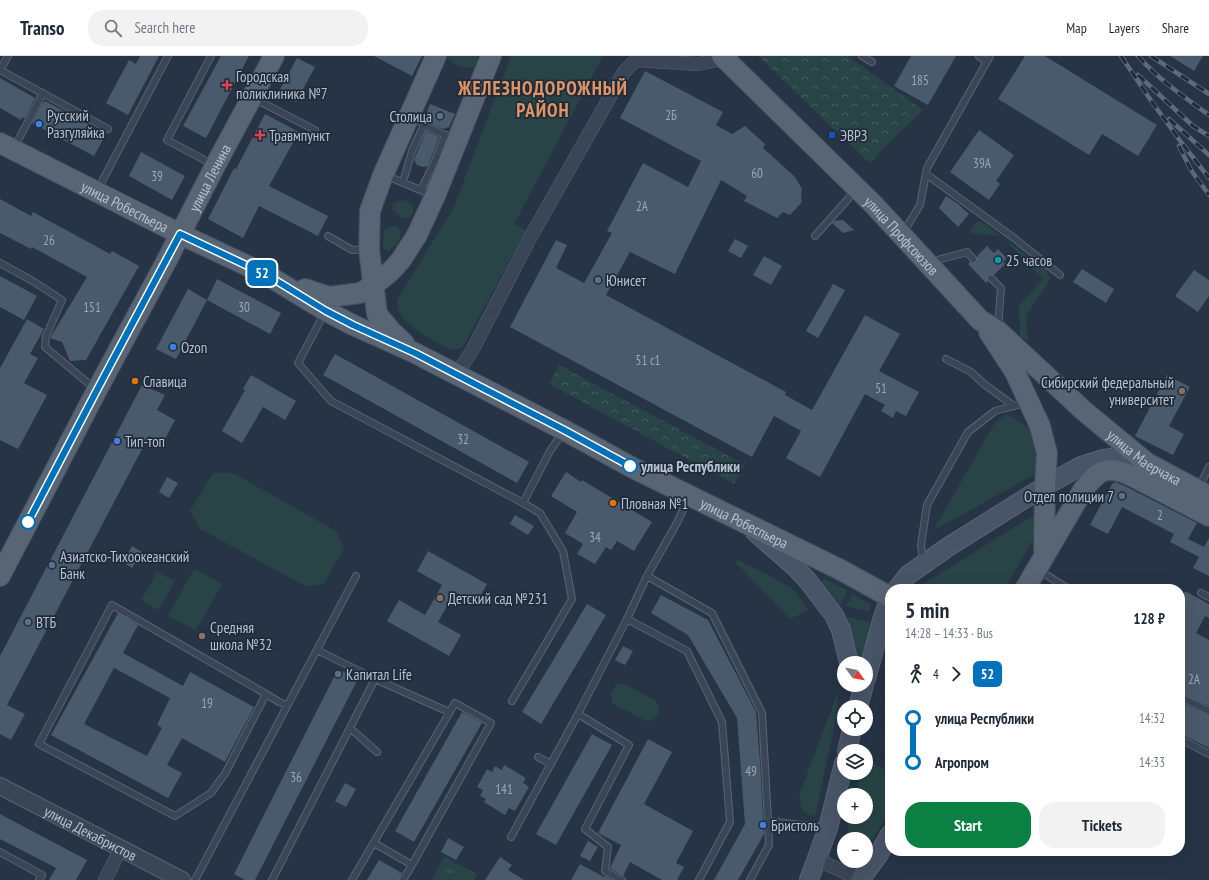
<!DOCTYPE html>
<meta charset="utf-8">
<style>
:root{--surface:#fff;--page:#f2f2f3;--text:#1f2937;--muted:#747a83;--line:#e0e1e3;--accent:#0b8043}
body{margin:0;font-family:"PT Sans Narrow",sans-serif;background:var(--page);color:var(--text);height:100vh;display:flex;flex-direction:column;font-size:15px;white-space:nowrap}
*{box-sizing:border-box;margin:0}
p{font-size:13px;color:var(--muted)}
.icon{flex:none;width:22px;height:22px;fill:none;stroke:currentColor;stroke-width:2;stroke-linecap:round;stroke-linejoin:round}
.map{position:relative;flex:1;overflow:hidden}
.sheet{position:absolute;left:885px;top:528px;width:300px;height:272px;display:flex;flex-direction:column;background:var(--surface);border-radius:16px;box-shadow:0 4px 16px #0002}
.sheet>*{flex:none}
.badge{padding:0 8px;border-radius:6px;font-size:14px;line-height:26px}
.needle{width:26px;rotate:123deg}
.tools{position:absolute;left:837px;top:600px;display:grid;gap:8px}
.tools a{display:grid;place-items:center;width:36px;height:36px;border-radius:50%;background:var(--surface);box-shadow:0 4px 16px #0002;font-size:20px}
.map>.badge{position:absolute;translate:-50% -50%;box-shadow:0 0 0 2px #fff}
.legs{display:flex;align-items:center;gap:6px;height:44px;padding:0 20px;font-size:13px}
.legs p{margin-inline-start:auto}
.headline{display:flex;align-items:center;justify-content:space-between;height:68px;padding:0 20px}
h1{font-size:22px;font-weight:800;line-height:30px}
.cta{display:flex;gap:8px;margin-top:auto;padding:8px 20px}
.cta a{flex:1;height:46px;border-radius:16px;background:var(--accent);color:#fff;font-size:16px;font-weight:800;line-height:46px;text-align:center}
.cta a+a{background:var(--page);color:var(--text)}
ul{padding:0 20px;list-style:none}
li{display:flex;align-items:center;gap:14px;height:44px;font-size:15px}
li i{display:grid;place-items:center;width:6px;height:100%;margin:0 5px;background:currentColor}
li i::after{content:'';width:10px;height:10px;margin:-5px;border:3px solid;border-radius:50%;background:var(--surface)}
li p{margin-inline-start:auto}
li:first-child i{background:linear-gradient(#0000 50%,currentColor 0)}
li:last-child i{background:linear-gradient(currentColor 50%,#0000 0)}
header{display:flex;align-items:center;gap:24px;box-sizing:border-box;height:56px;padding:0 20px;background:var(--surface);border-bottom:1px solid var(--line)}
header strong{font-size:19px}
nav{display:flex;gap:22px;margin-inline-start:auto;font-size:14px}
.search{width:280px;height:36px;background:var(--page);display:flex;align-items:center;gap:10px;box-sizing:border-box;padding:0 14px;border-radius:16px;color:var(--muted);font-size:15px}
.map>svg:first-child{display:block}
.grass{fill:#284446}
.forest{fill:url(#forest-crowns)}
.park{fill:url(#park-tufts)}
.building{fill:#495a6c;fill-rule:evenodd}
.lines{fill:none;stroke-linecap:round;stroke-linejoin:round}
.service-casing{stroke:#596472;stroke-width:8}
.minor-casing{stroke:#596472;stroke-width:14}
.tertiary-casing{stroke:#596472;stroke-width:18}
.secondary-casing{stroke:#596472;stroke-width:20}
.primary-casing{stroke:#444f5e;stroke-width:22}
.service{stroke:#3a4655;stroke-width:6}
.minor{stroke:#3a4655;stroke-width:13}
.tertiary{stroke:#3a4655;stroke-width:16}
.secondary{stroke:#485568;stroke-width:18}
.primary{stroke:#586575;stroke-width:20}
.rail-casing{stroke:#5c6a7c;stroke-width:4.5}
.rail{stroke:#1f2b3a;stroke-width:3;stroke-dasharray:9;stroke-linecap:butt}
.line-1-casing{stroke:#fff;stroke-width:9}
.line-1{stroke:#0072bc;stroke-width:6}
.health-dot{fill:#e0444e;stroke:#1f2b3a;stroke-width:1.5}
.service-dot{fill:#5c6f8a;stroke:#1f2b3a;stroke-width:1.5}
.shop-dot{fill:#3f7fe0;stroke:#1f2b3a;stroke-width:1.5}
.transit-dot{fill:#1a4fb4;stroke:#1f2b3a;stroke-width:1.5}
.culture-dot{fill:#0f9aa8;stroke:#1f2b3a;stroke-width:1.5}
.food-dot{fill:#e8710a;stroke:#1f2b3a;stroke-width:1.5}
.education-dot{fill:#8d6e63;stroke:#1f2b3a;stroke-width:1.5}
.stop-1-dot{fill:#fff;stroke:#0072bc;stroke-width:2}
.labels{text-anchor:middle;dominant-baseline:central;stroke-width:3.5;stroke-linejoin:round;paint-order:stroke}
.number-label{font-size:13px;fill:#9ca7b6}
.poi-label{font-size:15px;fill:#b8c1ce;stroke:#1f2b3a;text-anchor:start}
.street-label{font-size:15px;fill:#b8c1ce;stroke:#1f2b3a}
.stop-label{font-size:15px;font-weight:bold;fill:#b8c1ce;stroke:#1f2b3a;text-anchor:start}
.district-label{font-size:19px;font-weight:bold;letter-spacing:1px;fill:#de9464;stroke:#1f2b3a}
</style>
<header>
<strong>Transo</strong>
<div class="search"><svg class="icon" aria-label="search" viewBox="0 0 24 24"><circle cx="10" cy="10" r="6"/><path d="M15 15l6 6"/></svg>Search here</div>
<nav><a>Map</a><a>Layers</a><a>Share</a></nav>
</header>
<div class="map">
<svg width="1209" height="824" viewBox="0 0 1209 824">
<defs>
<pattern id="forest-crowns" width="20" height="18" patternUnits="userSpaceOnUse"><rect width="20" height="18" fill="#284446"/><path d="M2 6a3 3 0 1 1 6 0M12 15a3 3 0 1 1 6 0" fill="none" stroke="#455d60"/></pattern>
<pattern id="park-tufts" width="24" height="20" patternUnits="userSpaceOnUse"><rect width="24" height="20" fill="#284446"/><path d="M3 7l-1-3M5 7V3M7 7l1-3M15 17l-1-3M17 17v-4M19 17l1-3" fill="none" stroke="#455d60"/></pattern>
</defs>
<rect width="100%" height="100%" fill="#263445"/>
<path class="grass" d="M448,0H477L478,2L474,12C462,11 456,11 447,2Z
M511,0H603L514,168L526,174L463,291L458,293L452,294C435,284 390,266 398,242L453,153Z
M405,144L413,151V157L409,162H403L392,154L393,148L399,145Z
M979,164L1047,214L1050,224L1026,260L1028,284L1020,281L1019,250L1043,223L1002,181L971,177L970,173Z
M391,170H397L401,175C400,185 396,190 388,195L384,193L383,187L384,174Z
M1007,358L1029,372L1037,386V417L933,475L994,368Z
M213,417H233L336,475L344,492L324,528L305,530L200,473L190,455Z
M1032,460L1039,464L1035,480L1005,533H925L920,530Z
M737,504L769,519L794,534L809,554L790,563L736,507Z
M194,513L222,528L196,575L168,560Z
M157,516L175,525L159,554L141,544Z
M823,522L848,535L840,549L822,527Z
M852,538L870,548V556L846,550Z
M847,561L870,566L864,597L862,601H858Z
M619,628H625L656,645C663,654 657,663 648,666L613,648C610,640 611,632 619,628Z
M839,633L835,667L815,761L802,755L799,739Z
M873,707L890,716V755L866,795V783H845L850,761H866V739H855L861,717H866V710L869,708Z"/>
<path class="forest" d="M758,0H848L923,54L869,107Z
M559,309L745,409L734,428L549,328Z"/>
<path class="park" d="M444,801L477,818L474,824H432Z"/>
<path class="building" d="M140,0H159L128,59L106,47L129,4L136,8Z
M221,0H249L206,82L183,70Z
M374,0H422L412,20Z
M911,0H956L928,49L894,30Z
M1025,0H1045L1157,69L1138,100L1102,78L1089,99L998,43Z
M1170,0H1203L1194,15Z
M297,2L315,11L296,46L278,37Z
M645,15L723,56L716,69L732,78L745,70L765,88L763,92L795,121L802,133L801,142L802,146L790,159L783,156L777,162L744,145L747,140L721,124L675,218L630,196L606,239L786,336L785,339L812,354L865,259L900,278L879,315L919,336L906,360L896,355L893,362L881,355L885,349L865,338L820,421L786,402L801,375L774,360L752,401L510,271L556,184L567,189L556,212L584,227L612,177L607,175L643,107L688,131L701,105L620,62Z
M0,22L35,42L25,62L22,61L21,64L0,52Z
M45,45L106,78L94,100L32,67L43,46L44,47Z
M430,48L455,58L449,71L443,73L427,66L425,61Z
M265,58L299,76L269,130L328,160L318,180L259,150L243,182L208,163L234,112L236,113Z
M979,74L1014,99L996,125L1000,128L989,144L950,116Z
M426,75L439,81L428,110L423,111L417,109L414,104Z
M141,96L185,120L172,144L129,120Z
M946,140L958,148L969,158L958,171L939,152Z
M0,143L31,160L33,156L110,198L112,195L139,210L86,304L70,305L62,286L50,282L87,221L32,191L31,193L0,177Z
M843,164L854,174L843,177L832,167L834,165Z
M735,183L748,190L741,202L728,195Z
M987,190L994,197L998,193L1007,202L1003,206L1005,208L994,219L990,218L988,219L987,223L988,225L986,227L968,208L970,206L973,207L976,206L977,203V200Z
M764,200L782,210L771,229L753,219Z
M1082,213L1114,233L1106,247L1073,226Z
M1194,214L1209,224V240L1198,256L1175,240Z
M0,220L37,240L24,264L0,251Z
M217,223L281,257L270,278L207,244Z
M833,228L845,234L818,282L806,275Z
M188,233L207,244L176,303L156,293Z
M27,263L44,273L30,298L38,302L24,327L47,339L18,393L0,384V312Z
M335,298L529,406L517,427L323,319Z
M251,319L296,345L285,364L263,351L242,387L222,375L245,334L243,333Z
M1167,319L1190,331L1169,370L1184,378L1173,399L1135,380Z
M142,329L165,339L157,354L175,364L163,387L149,380L7,649L25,658L11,684L0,678V600Z
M566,416L581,426L582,424L652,466L634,495L617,485L611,494L606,491L595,508L577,498L583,488L565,477L577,456L551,440Z
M167,421L178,427L169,442L159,436Z
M1115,426L1125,430L1197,467L1188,483L1204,491L1209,482V520L1193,512L1199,501L1170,486L1174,478L1122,451L1108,478L1090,469L1112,428Z
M515,459L534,470L528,479L510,468Z
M132,490L142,496L132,512L123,506Z
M428,495L487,528L476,548L455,536L438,566L461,579L449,600L387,565L399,544L425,559L442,529L417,515Z
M1185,535L1209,548V562L1205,560L1196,577L1209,584V650L1180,637V544Z
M661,539L708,564L756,656L760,706L764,778L738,824H714L745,768L737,662L688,579L651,557Z
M587,548L606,559L541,668L522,656Z
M118,557L138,569L123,597L183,630L190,616L254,651L225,706L182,682L167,709L182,717L168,742L51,679ZM114,612L170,642L157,669L162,672L147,700L84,668Z
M623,590L633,595L625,609L615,604Z
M338,613L358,623L255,824H245L234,818Z
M1180,646L1209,659V692L1180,678Z
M462,656L482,667L414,786L395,775Z
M592,678L612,689L556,789L536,778Z
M648,683L672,696L644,748L693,775L676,807L684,811L677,824H662L630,806L623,820L610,812L621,789L598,777Z
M504,709L526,722L523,727L529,731L515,755L509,752L505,759L484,746L486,743L480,740L483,734L477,731L487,713L492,716L495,710L502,714Z
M345,727L356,733L346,751L335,745Z
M0,758L87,804L76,824H49L56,812L0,783Z
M448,782L464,791L456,804L441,796Z
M588,785L598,791L590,805L580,800Z
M500,801L512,809L508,814L524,824H485Z
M379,804L402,817L399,824H367Z
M580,808L604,821L605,820L612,824H571Z"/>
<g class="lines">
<defs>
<path id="service" d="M8,0L0,14L108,73
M211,0L167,84L212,108
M862,0L872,6
M979,0L987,6
M255,43L315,74
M412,59L424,69L445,79H447
M14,92L43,37
M926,118L1014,182L1060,219
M385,119L425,136
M403,126L412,95L424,69
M98,133L168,0
M421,134L435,105L445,79
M903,177L920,149L927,112L990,0
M328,180L352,194L367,193
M815,180L856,134
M930,206L967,196L973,203
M0,207L31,224L62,244L46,280L45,291L94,332
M991,222L1001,232L998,271
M325,256L298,307L331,345L523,447L550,395L563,376
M946,303L971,316L984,328L1014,350
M1199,431L1209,411
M923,505L921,489L927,449L968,376L995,355L1025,347
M1038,514L1069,533
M647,520L712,557L762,657L768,765
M1201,537L1209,541
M627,563L687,595L722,666L730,766L699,824
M375,623L449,656
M266,638L226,716L211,737L175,760L39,688L112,549L266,638L279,646L287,649
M1180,641L1209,655
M512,645L572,543L563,495L540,457L523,447
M578,658L629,689L585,773L608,791L605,815L622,824
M350,672L377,696
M1180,683L1209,698
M538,701L551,708
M511,781L578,658L627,563L647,520L678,465L688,442
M0,796L42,819L39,824
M195,824L356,520
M272,824L375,623L317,594
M352,824L455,647L491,667L412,809L374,787
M403,824L412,809
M750,824L769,789L768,765L826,772"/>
<path id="minor" d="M456,319L473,293L530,182L624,16L636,4L698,8L724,3
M817,803L860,824
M105,824L121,792"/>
<g id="tertiary">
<path id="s1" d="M0,730L182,824"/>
</g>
<path id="secondary" d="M755,476L795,511L808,525L834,559L841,574L849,607
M897,533L908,519L948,491L1045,430L1081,410L1103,403L1121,401L1147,407
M866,623L882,564L890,541
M858,651L864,629
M847,695L852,673
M809,824L828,772L844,707
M860,824L879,798L890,778"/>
<g id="primary">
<path id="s2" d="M722,0L874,149L980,264L998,275L1084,355L1147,407L1209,440"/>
<path id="s3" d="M0,87L180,178L267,219L326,255L353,269L415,297L564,374L633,412L841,514L890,541"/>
<path d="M305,233L329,241L360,237L374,229L390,216L401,204L417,179L435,140L491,0"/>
<path d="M989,276L1015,316L1040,370L1047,397L1045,430L1044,498"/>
<path d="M404,287L391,275L377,258L369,193L370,155L383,119L436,0"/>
<path id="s4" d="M0,520L97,334L167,204L215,110L274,0"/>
<path d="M1025,533L1083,434C1099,414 1105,409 1130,419L1209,460"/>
</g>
</defs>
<use href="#service" class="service-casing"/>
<use href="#minor" class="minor-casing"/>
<use href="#tertiary" class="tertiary-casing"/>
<use href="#secondary" class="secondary-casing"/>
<use href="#primary" class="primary-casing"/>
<use href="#service" class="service"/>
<use href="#minor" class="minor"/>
<use href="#tertiary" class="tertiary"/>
<use href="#secondary" class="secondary"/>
<use href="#primary" class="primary"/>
<defs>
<path id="rail" d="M1121,0L1152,46L1181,86L1209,122
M1138,0C1158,23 1184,41 1209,59
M1151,0L1209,38
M1138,19L1193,70L1209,80
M1169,63L1209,99
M1179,90L1191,114L1209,139"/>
</defs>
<use href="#rail" class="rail-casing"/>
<use href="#rail" class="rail"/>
</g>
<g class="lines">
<defs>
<path id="line-1" d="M28,466L97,334L180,178L267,219L326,255L353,269L415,297L564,374L630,410"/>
</defs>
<use href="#line-1" class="line-1-casing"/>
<use href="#line-1" class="line-1"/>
</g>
<g class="health-dot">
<path d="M225 23h4v4h4v4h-4v4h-4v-4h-4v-4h4z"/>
<path d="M258 73h4v4h4v4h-4v4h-4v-4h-4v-4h4z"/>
</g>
<g class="service-dot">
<circle cx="440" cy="60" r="4"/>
<circle cx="598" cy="224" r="4"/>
<circle cx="1122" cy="440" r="4"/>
<circle cx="52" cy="509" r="4"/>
<circle cx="28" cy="566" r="4"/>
<circle cx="338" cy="618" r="4"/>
</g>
<g class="shop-dot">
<circle cx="39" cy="68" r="4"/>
<circle cx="173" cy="291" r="4"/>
<circle cx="117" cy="385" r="4"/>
<circle cx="763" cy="769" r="4"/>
</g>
<rect class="transit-dot" x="828" y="75" width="8" height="8" rx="2"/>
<circle class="culture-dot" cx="998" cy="204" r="4"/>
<g class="food-dot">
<circle cx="135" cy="325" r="4"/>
<circle cx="613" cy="447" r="4"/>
</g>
<g class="education-dot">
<circle cx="1182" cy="335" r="4"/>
<circle cx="440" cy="542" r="4"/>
<circle cx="202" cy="580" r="4"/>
</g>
<g class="stop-1-dot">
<circle cx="630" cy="410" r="7"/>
<circle cx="28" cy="466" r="7"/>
</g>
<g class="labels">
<g class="number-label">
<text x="920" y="24">185</text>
<text x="671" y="59">2Б</text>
<text x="982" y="107">39А</text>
<text x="757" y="117">60</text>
<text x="157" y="120">39</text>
<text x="642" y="150">2А</text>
<text x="49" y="184">26</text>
<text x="92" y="251">151</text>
<text x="244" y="251">30</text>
<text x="648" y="304">51 с1</text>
<text x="881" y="332">51</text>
<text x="463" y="383">32</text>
<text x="1160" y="459">2</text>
<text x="595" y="481">34</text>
<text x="1194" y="623">2А</text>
<text x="207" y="647">19</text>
<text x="751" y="715">49</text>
<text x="296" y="721">36</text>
<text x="504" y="733">141</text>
</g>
<g class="poi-label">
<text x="236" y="20">Городская<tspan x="236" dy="17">поликлиника №7</tspan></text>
<text x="47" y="59">Русский<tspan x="47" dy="17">Разгуляйка</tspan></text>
<text x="432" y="60" text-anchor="end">Столица</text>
<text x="269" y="79">Травмпункт</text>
<text x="840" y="79">ЭВРЗ</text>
<text x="1006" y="204">25 часов</text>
<text x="606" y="224">Юнисет</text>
<text x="181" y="291">Ozon</text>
<text x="143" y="325">Славица</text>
<text x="1174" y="326" text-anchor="end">Сибирский федеральный<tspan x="1174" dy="17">университет</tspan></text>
<text x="125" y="385">Тип-топ</text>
<text x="1114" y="440" text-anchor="end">Отдел полиции 7</text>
<text x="621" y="447">Пловная №1</text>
<text x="60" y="500">Азиатско-Тихоокеанский<tspan x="60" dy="17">Банк</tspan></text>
<text x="448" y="542">Детский сад №231</text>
<text x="36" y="566">ВТБ</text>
<text x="210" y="571">Средняя<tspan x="210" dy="17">школа №32</tspan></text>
<text x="346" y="618">Капитал Life</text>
<text x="771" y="769">Бристоль</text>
</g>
<g class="street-label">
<text stroke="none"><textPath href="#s4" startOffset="450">улица Ленина</textPath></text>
<text stroke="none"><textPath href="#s3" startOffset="140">улица Робеспьера</textPath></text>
<text stroke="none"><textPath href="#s2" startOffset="254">улица Профсоюзов</textPath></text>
<text stroke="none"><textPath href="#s2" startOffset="584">улица Маерчака</textPath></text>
<text stroke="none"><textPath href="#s3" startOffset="836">улица Робеспьера</textPath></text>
<text stroke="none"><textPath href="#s1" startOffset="102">улица Декабристов</textPath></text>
</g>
<g class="stop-label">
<text x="641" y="410">улица Республики</text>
</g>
<g class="district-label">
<text x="543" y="32">ЖЕЛЕЗНОДОРОЖНЫЙ<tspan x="543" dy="22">РАЙОН</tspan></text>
</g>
</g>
</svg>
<div class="tools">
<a><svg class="needle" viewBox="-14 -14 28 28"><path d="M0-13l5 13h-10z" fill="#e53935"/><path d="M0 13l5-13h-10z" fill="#747a83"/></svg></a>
<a><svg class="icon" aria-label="locate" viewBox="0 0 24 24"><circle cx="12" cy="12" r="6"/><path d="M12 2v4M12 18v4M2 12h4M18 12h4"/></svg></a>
<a><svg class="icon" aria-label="layers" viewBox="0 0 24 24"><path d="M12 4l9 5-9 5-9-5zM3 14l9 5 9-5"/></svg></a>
<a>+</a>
<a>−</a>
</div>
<b class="badge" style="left:262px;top:217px;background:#0072bc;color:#fff">52</b>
<section class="sheet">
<div class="headline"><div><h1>5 min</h1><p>14:28 – 14:33 · Bus</p></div><b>128 ₽</b></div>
<div class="legs"><svg class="icon" aria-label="walk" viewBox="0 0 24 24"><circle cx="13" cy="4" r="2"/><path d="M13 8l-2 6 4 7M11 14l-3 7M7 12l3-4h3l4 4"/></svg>4<svg class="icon" aria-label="forward" viewBox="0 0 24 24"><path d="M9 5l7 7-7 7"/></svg><b class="badge" style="background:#0072bc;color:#fff">52</b></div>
<ul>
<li><i style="color:#0072bc"></i><b>улица Республики</b><p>14:32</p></li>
<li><i style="color:#0072bc"></i><b>Агропром</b><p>14:33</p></li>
</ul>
<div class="cta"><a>Start</a><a>Tickets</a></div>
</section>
</div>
